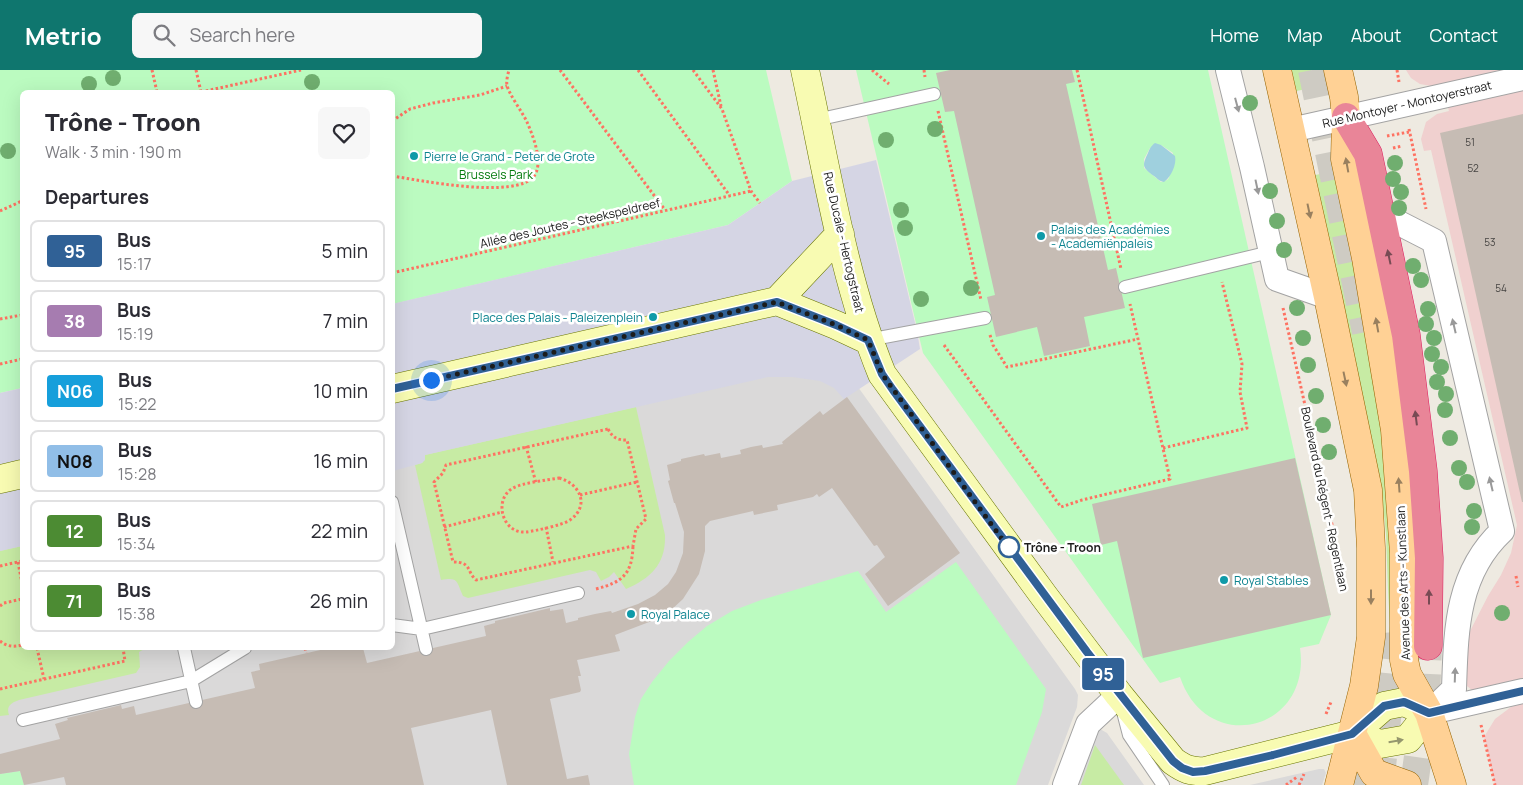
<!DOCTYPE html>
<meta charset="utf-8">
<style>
:root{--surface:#fff;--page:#f7f7f7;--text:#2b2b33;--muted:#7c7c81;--line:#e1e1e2;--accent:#0f766e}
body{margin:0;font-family:Manrope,sans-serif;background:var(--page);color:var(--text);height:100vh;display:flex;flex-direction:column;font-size:19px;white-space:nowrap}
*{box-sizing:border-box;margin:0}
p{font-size:16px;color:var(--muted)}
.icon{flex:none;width:28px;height:28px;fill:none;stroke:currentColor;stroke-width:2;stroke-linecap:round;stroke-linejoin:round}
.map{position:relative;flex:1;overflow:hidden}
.drawer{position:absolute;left:20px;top:20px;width:375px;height:560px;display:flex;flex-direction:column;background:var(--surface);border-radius:8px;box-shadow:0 5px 20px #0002}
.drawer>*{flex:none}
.badge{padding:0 10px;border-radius:4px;font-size:18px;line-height:32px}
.you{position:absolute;width:25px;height:25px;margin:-12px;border:4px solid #fff;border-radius:50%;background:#1a73e8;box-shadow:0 0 0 8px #1a73e833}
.map>.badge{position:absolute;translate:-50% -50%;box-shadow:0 0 0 2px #fff}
h2{padding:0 25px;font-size:19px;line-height:45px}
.round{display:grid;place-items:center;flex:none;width:52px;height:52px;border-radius:8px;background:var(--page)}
.headline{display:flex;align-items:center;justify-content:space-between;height:85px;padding:0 25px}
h1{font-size:24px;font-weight:800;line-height:38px}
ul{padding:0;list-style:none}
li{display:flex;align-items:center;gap:15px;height:62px;margin:0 10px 8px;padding:0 15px;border:2px solid var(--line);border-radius:8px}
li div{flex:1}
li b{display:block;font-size:19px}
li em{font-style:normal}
li .badge{min-width:55px;font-weight:700;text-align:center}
header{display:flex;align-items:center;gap:30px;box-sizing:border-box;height:70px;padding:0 25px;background:var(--accent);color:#fff}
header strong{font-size:24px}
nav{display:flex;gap:28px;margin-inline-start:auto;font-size:18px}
.search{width:350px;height:45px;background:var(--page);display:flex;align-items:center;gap:12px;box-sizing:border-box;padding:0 18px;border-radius:8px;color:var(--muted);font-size:19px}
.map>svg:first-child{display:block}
.residential{fill:#dad9d9}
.commercial{fill:#f0d0cf}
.grass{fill:#c7eba4}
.park{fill:#bbfbc0;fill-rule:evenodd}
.plaza{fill:#d5d5e4}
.water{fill:#9fd0de}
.building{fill:#c6bcb4}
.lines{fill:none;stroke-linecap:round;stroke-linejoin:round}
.highway-tunnel{stroke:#cecbc3;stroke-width:28;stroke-dasharray:28 14;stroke-linecap:butt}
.lane-casing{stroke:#a3a3a3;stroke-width:14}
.street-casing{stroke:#a3a3a3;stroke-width:26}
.secondary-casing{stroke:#687501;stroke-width:29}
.primary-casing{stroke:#946300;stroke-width:29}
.highway-casing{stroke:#dc1e5f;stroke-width:29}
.path{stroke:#fe7262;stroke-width:3;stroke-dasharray:2.5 2.5;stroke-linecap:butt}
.lane{stroke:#fff;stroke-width:12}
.street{stroke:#fff;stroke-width:24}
.secondary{stroke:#f8fbb2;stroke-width:28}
.primary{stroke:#ffd195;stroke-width:28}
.highway{stroke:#e98598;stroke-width:28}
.tree{fill:#70ae6f}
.oneway{fill:#999}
.oneway2{fill:#99805f}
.oneway3{fill:#784b54}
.oneway4{fill:#95976e}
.line-casing{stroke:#fff;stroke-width:11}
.line{stroke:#306196;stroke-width:8}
.walk{stroke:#1c1c1c;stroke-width:5;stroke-dasharray:0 9}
.culture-dot{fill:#0f9aa8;stroke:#fff;stroke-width:2}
.stop-dot{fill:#fff;stroke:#306196;stroke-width:2.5}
.labels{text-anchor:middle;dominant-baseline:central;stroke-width:5;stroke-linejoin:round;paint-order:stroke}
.number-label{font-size:10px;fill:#464442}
.street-label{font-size:12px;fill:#1c1c1c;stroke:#fff}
.culture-label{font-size:12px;fill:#0d838f;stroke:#fff;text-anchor:start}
.park-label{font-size:12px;fill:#087c11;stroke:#fff}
.stop-label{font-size:12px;font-weight:bold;fill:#1c1c1c;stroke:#fff;text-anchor:start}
</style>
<header>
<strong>Metrio</strong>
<div class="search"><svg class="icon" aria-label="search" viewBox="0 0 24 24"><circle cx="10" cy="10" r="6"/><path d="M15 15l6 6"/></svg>Search here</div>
<nav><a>Home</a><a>Map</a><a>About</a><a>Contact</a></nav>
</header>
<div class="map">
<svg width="1523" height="715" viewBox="0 0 1523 715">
<rect width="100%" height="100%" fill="#eeeae1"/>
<path class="residential" d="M772,293L858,317L1075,619L1078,625L1077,637L1048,715H0V467L22,462V578H392V401L395,400L392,387Z
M1100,659L1107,663L1144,715H1072L1096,660Z
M1319,699H1324L1326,703L1322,715H1250Z"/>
<path class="commercial" d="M1406,0H1523V609L1472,620L1467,616L1465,611L1466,569L1488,526L1501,505L1511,483L1517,455L1431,80L1424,81L1421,69L1426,52L1437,44L1449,41L1441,14L1431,16L1420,14L1411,8Z
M1523,633V715H1495L1484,667L1495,649L1511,637Z"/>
<path class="grass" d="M1287,0H1311L1315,17L1292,22Z
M1334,101L1373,273L1389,397L1394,583L1387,584L1390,556L1388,520L1386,464L1380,408L1311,106Z
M636,337L665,465C666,494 651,508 626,519L614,502L609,507L601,511L596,502L590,500L468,528L463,526C456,511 459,507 441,510L415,395L422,393L425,388V385Z
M22,476V578H146L139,582L140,597L136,603L19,630C11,633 6,636 9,645L0,646V481Z
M1095,675L1124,715H1081Z"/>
<path class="park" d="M0,0H766L792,111L728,155L393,234L392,22H22V318L0,323Z
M856,0H1208L1331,545L1319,574L1300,578C1312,661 1207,687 1180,607L1160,613L923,283ZM1161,75L1173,83L1169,108L1167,110L1161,112L1144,98V89L1150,78Z
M956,492L1046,619L1042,642L1016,715H634L629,684L635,647L641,629L652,612L669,591L688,572L707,556L732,541L761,530L858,501L886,542Z
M20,701L24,715H0V704Z"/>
<path class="plaza" d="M876,90L917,261L920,279L844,329L834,318L820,311L792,307H768L425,385V390L422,393L393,401L392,234L728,155L792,111Z
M22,318V476L0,481V323Z"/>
<path class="water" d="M1155,73L1161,75L1175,86C1177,94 1171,107 1164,112C1159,111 1158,109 1154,106C1142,97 1142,96 1148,83C1150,78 1151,76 1155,73Z"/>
<path class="building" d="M950,0H1072L1075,12L1066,14L1108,200L1116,198L1125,238L1084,247L1090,276L1044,286L1037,257L996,267L987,227L995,225L954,41L945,42L936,3Z
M1523,44V432H1522L1440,63Z
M847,327L960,483L888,536L865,504L885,487L877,475L874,476L832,418L819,427L817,424L813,427L777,435L778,440L754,445L753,441L710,451L705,456V481L699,504L683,529L670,541L657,549L615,565L620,581L577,590L581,606H578L581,620L580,622L550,629L567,709L588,705L590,715H507L491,640L411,658L424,715H66L64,707L24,715L20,701L0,704V684L60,669L55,654L68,650L67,648L121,635L122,639L134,636L136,645L255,618L251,602L260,600L259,594L329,578H355V579L363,578L367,593L486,566L484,556L495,553V551L550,538V541L563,539L566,553L578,550V548L595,544L611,541L612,543L638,534L655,525L668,514L676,502L683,483L684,462L675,433H674L668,411L670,410L667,395L681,391V389L704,384L705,386L720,383L721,388L741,384L740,380L751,377L762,375L763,378L783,374L782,372L820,341L823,345Z
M1295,388L1331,545L1143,588L1117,471L1101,475L1092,434Z"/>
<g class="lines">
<path class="highway-tunnel" d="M1312,0L1366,262
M1355,715L1363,664
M1380,715L1395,574L1394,562
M1414,715L1426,630L1428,576"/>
<defs>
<path id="lane" d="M816,50L934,24
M1125,217L1270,182
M868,270L985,248
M392,432L426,579
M392,555L422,559L578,523
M184,578L196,632
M1123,642L1129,665L1163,715
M23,650L191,611L245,578"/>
<path id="street" d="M1228,0L1252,97L1277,209L1328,227
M1291,60L1523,8
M1381,150L1397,152L1434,171L1502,461C1456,504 1456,562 1454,619L1429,643
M1431,642L1523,621
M1065,715L1088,654L1119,625"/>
<path id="secondary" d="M805,0C827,101 843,208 882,304L1044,526L1119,625L1173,691C1184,699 1191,702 1205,701L1352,664L1384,636L1404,632L1429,643L1408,669L1380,674L1352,664
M777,231L840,164
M392,319L777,231L836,255L868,270
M0,409L22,404"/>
<path id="primary" d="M1277,0L1328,227L1368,420L1371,478V567L1364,616L1339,715
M1338,0L1344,27L1346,47L1345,89L1366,188L1395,360L1404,483V590L1407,604L1429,643L1452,715
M1352,664L1374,703L1407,715"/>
<path id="highway" d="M1346,47L1368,84L1406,265L1423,401L1429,488L1428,576"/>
</defs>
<use href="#lane" class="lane-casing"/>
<use href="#street" class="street-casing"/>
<use href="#secondary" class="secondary-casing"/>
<use href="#primary" class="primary-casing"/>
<use href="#highway" class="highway-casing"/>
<path class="path" d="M152,0L157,22
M196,0L201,22
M560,0L665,140
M638,0L730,126
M693,0L722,39L751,121L760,133
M713,0L721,36
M872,0L889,14
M924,0L925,7
M1077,0L1121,199
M1397,0L1399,12
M201,22L301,0
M938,41L981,230
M392,51L410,39L433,33L480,25L507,16
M1409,59L1426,139
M1387,66L1409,62
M1393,78L1402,76
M392,106C419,110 516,130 534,106C544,93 533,66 527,52C523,43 508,23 507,15C506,11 508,4 509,0
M0,141L22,131
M392,203L751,121
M1283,238L1343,503
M0,249L22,245
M990,265L993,275L1007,297L1138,269
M944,275L1061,437L1082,430L1170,409L1130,234
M0,294L22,289
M608,359C613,368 617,370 627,370L646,449L636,459L633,476L476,510C466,501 472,492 453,492L434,412L443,403L446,395Z
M526,376L536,413
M1163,378L1247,358L1240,322L1242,294L1222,212
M559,408C579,413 591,435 570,450C563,455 535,461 526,462C502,464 493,429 513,418C522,413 547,410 559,408Z
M580,425L637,412
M444,457L502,442
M546,457L553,492
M18,492L22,513
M0,496L22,491
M1516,506L1518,517
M596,519C623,512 632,504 633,476
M0,536L4,533L22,529
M0,571C7,577 14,577 22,575
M37,578L44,609
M305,578L306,583
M0,619L125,591L123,578
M1326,644L1331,632
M1481,655L1495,715
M1286,715L1297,707
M1299,715L1304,704"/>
<use href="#lane" class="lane"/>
<use href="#street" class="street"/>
<use href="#secondary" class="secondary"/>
<use href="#primary" class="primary"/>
<use href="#highway" class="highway"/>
</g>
<g class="tree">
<circle cx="113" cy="8" r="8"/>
<circle cx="312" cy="12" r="8"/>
<circle cx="89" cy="14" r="8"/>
<circle cx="1250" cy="33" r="8"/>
<circle cx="935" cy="59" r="8"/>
<circle cx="886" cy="70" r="8"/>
<circle cx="8" cy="81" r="8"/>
<circle cx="1395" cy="93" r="8"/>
<circle cx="1393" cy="109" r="8"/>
<circle cx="1270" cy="121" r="8"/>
<circle cx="1401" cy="122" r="8"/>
<circle cx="1399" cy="138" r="8"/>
<circle cx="901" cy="140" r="8"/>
<circle cx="1277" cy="151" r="8"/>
<circle cx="905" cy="158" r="8"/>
<circle cx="1284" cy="180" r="8"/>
<circle cx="1413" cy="196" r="8"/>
<circle cx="1421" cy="210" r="8"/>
<circle cx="971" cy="218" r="8"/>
<circle cx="921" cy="229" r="8"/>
<circle cx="1297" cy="238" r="8"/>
<circle cx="1428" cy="239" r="8"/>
<circle cx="1426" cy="254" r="8"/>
<circle cx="1303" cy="268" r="8"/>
<circle cx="1434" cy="268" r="8"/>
<circle cx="1432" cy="284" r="8"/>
<circle cx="1308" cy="295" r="8"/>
<circle cx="1441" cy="297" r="8"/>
<circle cx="1437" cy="312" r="8"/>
<circle cx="1446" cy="324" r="8"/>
<circle cx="1316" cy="326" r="8"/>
<circle cx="1445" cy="340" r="8"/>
<circle cx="1323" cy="355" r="8"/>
<circle cx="1450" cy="368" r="8"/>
<circle cx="1329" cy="382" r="8"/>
<circle cx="1459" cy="398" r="8"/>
<circle cx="1467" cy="412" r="8"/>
<circle cx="1474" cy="441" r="8"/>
<circle cx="1472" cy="457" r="8"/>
<circle cx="1502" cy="543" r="8"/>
</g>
<defs><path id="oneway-solid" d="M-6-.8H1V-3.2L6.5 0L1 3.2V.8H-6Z" transform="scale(1.25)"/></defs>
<g class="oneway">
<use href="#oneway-solid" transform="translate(1237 35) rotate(75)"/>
<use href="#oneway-solid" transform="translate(1257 117) rotate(78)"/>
<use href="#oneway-solid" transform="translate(1454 256) rotate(-103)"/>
<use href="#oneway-solid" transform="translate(1491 414) rotate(-103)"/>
<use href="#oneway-solid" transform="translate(1455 605) rotate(-88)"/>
</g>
<g class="oneway2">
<use href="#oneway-solid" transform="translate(1347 95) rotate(-100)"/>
<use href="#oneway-solid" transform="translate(1309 141) rotate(78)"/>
<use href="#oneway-solid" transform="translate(1377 255) rotate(-100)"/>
<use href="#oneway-solid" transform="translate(1345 309) rotate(78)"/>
<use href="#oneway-solid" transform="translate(1399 415) rotate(-94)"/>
<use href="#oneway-solid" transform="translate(1371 527) rotate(90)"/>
</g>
<g class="oneway3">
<use href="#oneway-solid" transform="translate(1389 187) rotate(-102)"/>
<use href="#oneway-solid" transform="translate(1416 348) rotate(-97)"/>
<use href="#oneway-solid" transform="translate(1429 527) rotate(-90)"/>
</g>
<use class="oneway4" href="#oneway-solid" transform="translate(1396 671) rotate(-10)"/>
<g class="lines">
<defs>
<path id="line" d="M392,319L777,232L836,255L868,270L882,304L893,320L1087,582L1173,691L1182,698L1193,702L1205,701L1273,685L1352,664L1384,636L1404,632L1429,643L1523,621"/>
</defs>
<use href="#line" class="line-casing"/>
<use href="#line" class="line"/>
<path class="walk" d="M431,310L777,232L836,255L868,270L882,304L1010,480L1009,477"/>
</g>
<g class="culture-dot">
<circle cx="414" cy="86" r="5"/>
<circle cx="1041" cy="166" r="5"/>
<circle cx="653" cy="247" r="5"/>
<circle cx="1224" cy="510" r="5"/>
<circle cx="631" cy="544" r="5"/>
</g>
<circle class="stop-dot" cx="1009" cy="477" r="10"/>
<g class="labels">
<g class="number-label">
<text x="1470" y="72">51</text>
<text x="1473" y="98">52</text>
<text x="1490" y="172">53</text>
<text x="1501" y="218">54</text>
</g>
<g class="street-label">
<text transform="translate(1407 34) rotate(-13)">Rue Montoyer - Montoyerstraat</text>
<text transform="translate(570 153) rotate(-13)">Allée des Joutes - Steekspeldreef</text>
<text transform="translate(844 172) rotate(77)">Rue Ducale - Hertogstraat</text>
<text transform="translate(1325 429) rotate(78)">Boulevard du Régent - Regentlaan</text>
<text transform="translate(1403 513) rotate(-92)">Avenue des Arts - Kunstlaan</text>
</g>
<g class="culture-label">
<text x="424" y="86">Pierre le Grand - Peter de Grote</text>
<text x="1051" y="159">Palais des Académies<tspan x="1051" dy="14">- Academiënpaleis</tspan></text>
<text x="643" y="247" text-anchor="end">Place des Palais - Paleizenplein</text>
<text x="1234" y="510">Royal Stables</text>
<text x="641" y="544">Royal Palace</text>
</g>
<g class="park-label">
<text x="496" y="104">Brussels Park</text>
</g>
<g class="stop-label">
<text x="1024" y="477">Trône - Troon</text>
</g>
</g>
</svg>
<div class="you" style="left:431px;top:310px"></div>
<b class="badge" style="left:1103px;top:604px;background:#306196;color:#fff">95</b>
<section class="drawer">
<div class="headline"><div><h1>Trône - Troon</h1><p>Walk · 3 min · 190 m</p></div><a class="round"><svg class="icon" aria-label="heart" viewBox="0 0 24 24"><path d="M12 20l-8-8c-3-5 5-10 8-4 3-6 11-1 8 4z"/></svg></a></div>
<h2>Departures</h2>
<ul>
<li><span class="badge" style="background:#306196;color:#fff">95</span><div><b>Bus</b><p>15:17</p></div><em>5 min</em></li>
<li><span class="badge" style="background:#a67cb0;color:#fff">38</span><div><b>Bus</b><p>15:19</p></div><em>7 min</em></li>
<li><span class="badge" style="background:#169fdb;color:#fff">N06</span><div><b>Bus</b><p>15:22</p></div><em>10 min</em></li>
<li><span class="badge" style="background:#91bee7;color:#111">N08</span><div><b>Bus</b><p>15:28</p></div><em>16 min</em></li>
<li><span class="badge" style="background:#4c8b33;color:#fff">12</span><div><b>Bus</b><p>15:34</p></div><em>22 min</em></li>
<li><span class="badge" style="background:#4c8b33;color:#fff">71</span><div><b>Bus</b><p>15:38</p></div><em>26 min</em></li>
</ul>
</section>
</div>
